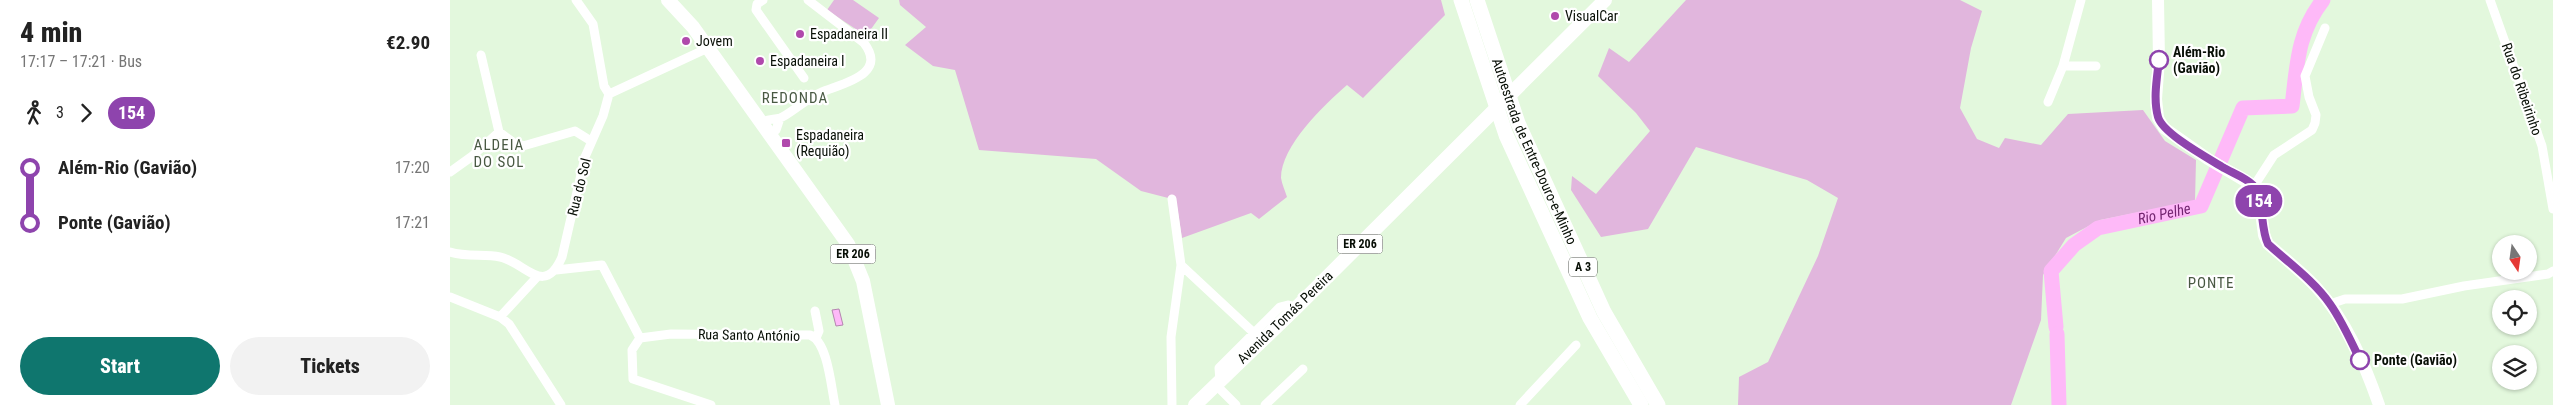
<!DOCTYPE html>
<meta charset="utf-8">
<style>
:root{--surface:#fff;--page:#f2f2f2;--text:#222;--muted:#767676;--accent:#0f766e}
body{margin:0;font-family:"Roboto Condensed",sans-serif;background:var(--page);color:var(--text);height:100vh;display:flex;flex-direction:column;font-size:19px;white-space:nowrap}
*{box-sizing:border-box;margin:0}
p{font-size:16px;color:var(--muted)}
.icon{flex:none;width:28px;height:28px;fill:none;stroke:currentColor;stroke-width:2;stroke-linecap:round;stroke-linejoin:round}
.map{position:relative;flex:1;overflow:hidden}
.details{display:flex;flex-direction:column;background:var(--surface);width:450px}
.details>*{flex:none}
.badge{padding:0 10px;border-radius:16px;font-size:18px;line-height:32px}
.needle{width:32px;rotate:167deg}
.fabs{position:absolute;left:2042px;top:235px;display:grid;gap:10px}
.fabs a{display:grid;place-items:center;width:45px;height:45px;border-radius:50%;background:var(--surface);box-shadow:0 1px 4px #0004;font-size:25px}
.map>.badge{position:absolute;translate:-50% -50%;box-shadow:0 0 0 2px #fff}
.legs{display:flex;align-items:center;gap:8px;height:55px;padding:0 20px;font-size:16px}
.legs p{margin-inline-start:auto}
.headline{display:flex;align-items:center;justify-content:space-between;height:85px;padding:0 20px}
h1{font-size:28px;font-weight:800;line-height:38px}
.action{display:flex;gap:10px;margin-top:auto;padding:10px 20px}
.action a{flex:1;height:58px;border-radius:30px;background:var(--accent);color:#fff;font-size:20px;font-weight:800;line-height:58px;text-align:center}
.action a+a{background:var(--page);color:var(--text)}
ul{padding:0 20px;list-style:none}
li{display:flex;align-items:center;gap:18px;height:55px;font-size:19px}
li i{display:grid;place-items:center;width:8px;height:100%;margin:0 6px;background:currentColor}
li i::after{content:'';width:12px;height:12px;margin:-6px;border:4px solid;border-radius:50%;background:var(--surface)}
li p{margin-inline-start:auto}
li:first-child i{background:linear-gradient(#0000 50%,currentColor 0)}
li:last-child i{background:linear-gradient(currentColor 50%,#0000 0)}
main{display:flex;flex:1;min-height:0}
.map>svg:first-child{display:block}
.green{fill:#e1b6dd}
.water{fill:#feb9f8;stroke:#b486af}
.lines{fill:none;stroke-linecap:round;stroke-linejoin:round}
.river{stroke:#feb9f8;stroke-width:15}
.street{stroke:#fff;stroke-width:9}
.secondary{stroke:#fff;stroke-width:12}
.primary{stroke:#fff;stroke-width:14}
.highway{stroke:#fff;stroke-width:15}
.line-1-casing{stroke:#fff;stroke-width:11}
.line-1{stroke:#8e44ad;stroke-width:8}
.poi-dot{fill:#b049ac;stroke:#fff;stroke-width:2}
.stop-1-dot{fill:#fff;stroke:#8e44ad;stroke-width:2.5}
.labels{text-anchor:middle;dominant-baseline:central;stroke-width:4.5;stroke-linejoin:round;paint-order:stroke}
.shield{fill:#fff;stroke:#525751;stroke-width:1}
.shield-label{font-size:12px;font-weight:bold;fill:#080f06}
.poi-label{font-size:14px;fill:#080f06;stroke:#fff;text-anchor:start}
.stop-label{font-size:14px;font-weight:bold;fill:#080f06;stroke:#fff;text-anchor:start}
.street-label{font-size:14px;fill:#080f06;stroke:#fff}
.neighbourhood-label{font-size:15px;letter-spacing:1px;fill:#495943;stroke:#fff}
.water-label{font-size:15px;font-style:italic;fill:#732570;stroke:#fff}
</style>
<main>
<section class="details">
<div class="headline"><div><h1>4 min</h1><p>17:17 – 17:21 · Bus</p></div><b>€2.90</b></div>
<div class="legs"><svg class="icon" aria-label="walk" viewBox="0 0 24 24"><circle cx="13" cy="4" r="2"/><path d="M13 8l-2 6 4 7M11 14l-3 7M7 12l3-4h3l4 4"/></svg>3<svg class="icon" aria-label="forward" viewBox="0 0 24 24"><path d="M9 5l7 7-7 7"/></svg><b class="badge" style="background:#8e44ad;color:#fff">154</b></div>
<ul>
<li><i style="color:#8e44ad"></i><b>Além-Rio (Gavião)</b><p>17:20</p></li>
<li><i style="color:#8e44ad"></i><b>Ponte (Gavião)</b><p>17:21</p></li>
</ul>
<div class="action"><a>Start</a><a>Tickets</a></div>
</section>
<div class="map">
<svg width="2103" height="405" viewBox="0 0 2103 405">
<rect width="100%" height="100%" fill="#e3f8dd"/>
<path class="green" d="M384,0H403L429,18L416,36L377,10Z
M449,0H991L995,15L913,98L897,85C874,105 831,146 831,178C832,184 835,191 837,197L809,219L801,213L732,238L726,200L691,191L646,159L529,150L505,70L483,66L455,45L476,27L450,5Z
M1236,0H1510L1532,11L1521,48L1510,108L1527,139L1549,148L1555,138L1591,145L1618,114L1693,110L1715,141L1746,160L1745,201L1650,220L1616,238L1593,275L1591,320L1561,405H1288L1289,377L1318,362L1368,256L1388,198L1357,180L1246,147L1198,229L1151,237L1121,190L1122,176L1146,194L1200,131L1186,113L1148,76L1159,48L1179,62Z"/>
<path class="water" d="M389,309L393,325L386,326L382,310Z"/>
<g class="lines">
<g class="river">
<path id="s1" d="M1606,327L1601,271L1624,245L1648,228L1751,206L1793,108L1842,106C1847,66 1847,33 1873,0"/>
<path d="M1607,334L1609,405"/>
</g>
<path class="street" d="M313,0L307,4L306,10L354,78
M2040,0L2092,146L2103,209
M31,55L49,132
M1613,66H1646
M159,94L258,48
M1598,102L1613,66L1631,0
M311,123C318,118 323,120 330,118C339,115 357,98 370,93C389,84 439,76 414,43L358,0
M320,134L326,130L330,118
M0,172L21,157L49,132L64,143L73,146L125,131L141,141
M1804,186L1824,155L1862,130L1865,123L1866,115L1859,97L1855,76L1875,28
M722,199L731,265L804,333
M0,252C16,257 34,254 50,257C75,262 94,298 112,257L135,157L153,116L159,94L154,86L143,24L126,0
M106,270L152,265L190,338
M0,297L50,317L59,324L111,405
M1880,304L1895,299H1952L2014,286L2098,274L2103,271
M365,311L369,331L366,338
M50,317L87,277
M190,338L221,334L360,335C378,342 381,387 385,405
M190,338L182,350L183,379L261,405
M770,381L769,368L830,307L838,305L846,308
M766,385L786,405
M722,405L721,337L731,265
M815,405L853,369
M1070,405L1126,345"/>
<path class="secondary" d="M1708,0L1709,60L1706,99L1708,118L1714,128L1758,159L1804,186L1809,196L1814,235L1818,244C1834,258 1852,272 1866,287C1896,319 1915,365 1929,405"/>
<path class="primary" d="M218,0L243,27L398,244L413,281L438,405
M745,405L846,308L1155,0"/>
<g class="highway">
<path d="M1011,0L1056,135L1140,318L1191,405"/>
<path id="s2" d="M1027,0L1068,123L1154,312L1208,405"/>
</g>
</g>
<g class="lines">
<defs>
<path id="line-1" d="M1709,60C1707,78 1703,99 1708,117C1713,134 1758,158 1774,168C1783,173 1796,178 1803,185C1814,196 1810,229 1818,244C1839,263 1864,281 1880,304C1892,321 1901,341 1910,360"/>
</defs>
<use href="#line-1" class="line-1-casing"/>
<use href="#line-1" class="line-1"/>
</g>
<g class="poi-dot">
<circle cx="1105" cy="16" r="5"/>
<circle cx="350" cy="34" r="5"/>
<circle cx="236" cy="41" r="5"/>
<circle cx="310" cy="61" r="5"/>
<rect x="331" y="138" width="10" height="10" rx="2.5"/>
</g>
<g class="stop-1-dot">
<circle cx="1709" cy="60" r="9"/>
<circle cx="1910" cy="360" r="9"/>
</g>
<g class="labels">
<g class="shield">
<rect x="887.5" y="234.5" width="45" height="19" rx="4"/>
<rect x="380.5" y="244.5" width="45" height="19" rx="4"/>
<rect x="1119" y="257.5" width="28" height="19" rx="4"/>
</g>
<g class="shield-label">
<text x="910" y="244">ER 206</text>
<text x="403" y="254">ER 206</text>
<text x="1133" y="267">A 3</text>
</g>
<g class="poi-label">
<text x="1115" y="16">VisualCar</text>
<text x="360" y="34">Espadaneira II</text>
<text x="246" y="41">Jovem</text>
<text x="320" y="61">Espadaneira I</text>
<text x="346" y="135">Espadaneira<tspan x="346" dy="16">(Requião)</tspan></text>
</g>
<g class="stop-label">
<text x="1723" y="52">Além-Rio<tspan x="1723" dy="16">(Gavião)</tspan></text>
<text x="1924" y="360">Ponte (Gavião)</text>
</g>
<g class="street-label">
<text transform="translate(2072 89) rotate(71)">Rua do Ribeirinho</text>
<text stroke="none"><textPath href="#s2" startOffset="162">Autoestrada de Entre-Douro-e-Minho</textPath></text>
<text transform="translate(129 187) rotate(-76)">Rua do Sol</text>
<text transform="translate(835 317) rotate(-44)">Avenida Tomás Pereira</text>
<text transform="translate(299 335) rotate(1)">Rua Santo António</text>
</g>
<g class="neighbourhood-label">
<text x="345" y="98">REDONDA</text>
<text x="49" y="145">ALDEIA<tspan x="49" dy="17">DO SOL</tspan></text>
<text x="1761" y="283">PONTE</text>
</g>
<g class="water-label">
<text stroke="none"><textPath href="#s1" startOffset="188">Rio Pelhe</textPath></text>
</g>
</g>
</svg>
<div class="fabs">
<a><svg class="needle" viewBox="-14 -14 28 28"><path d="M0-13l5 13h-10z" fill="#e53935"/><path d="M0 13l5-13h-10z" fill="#767676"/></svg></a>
<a><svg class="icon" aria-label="locate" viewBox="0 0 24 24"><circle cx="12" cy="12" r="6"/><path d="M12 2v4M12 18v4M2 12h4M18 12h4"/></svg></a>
<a><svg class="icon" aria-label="layers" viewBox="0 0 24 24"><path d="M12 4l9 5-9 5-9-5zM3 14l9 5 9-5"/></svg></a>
</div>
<b class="badge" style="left:1809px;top:201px;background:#8e44ad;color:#fff">154</b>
</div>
</main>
